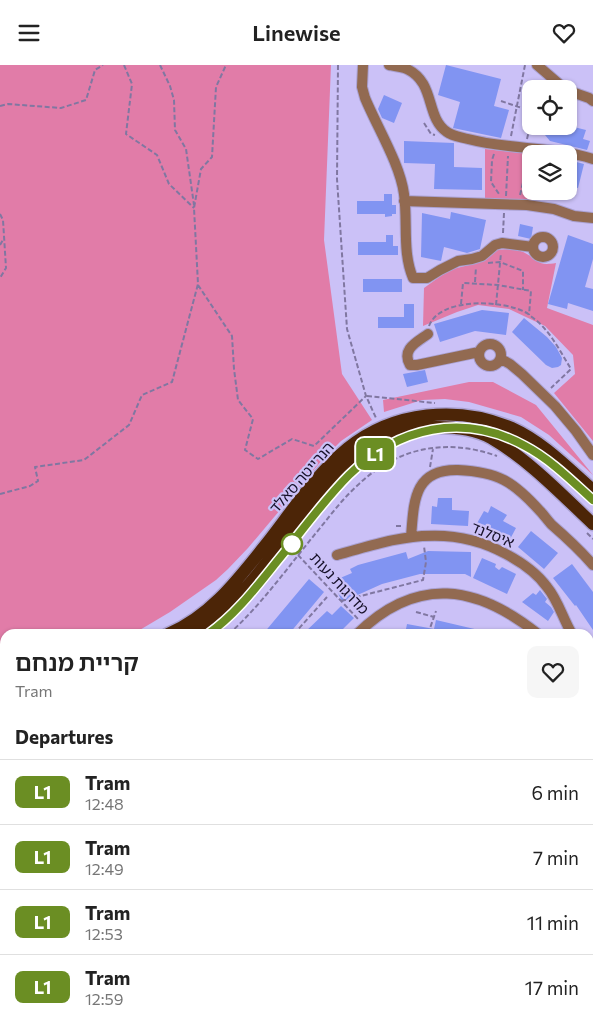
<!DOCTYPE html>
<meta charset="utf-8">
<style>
:root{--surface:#fff;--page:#f6f6f6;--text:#222;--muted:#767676;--line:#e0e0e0}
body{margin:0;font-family:Commissioner,"Noto Sans Hebrew",sans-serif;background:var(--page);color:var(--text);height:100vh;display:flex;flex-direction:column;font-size:19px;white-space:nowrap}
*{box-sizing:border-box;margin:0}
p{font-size:16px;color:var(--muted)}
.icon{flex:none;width:28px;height:28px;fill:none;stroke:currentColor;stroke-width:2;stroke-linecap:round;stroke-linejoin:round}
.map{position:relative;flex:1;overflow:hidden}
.sheet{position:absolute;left:0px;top:564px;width:594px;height:401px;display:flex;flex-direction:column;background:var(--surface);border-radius:15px 15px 0 0;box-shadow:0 1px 4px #0004}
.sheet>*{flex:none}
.badge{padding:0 10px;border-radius:8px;font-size:18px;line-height:32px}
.fabs{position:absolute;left:522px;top:15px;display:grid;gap:10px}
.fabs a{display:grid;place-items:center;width:55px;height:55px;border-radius:10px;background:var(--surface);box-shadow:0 1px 4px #0004;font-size:25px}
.map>.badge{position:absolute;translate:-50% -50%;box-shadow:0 0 0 2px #fff}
h2{padding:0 15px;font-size:19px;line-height:45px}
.round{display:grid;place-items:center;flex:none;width:52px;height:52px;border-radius:10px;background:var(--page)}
.summary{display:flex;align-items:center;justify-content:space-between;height:85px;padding:0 15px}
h1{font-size:24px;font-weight:600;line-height:38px}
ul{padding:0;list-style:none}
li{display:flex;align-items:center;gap:15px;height:65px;padding:0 15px;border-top:1px solid var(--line)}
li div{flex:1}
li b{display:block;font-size:19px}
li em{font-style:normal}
li .badge{min-width:55px;font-weight:700;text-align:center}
header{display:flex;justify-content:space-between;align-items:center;height:65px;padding:0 15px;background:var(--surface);font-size:22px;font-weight:600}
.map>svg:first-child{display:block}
.green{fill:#e17ca8}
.building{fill:#8194f2}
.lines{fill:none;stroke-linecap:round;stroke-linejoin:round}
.minor-casing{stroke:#aaa1d2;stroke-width:12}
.major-casing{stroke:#aaa1d2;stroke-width:15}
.path{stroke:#8077a1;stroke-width:2;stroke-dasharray:5 2.5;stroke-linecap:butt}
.minor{stroke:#926a51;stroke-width:10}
.major{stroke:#4c2507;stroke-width:12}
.tram{stroke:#2a243f;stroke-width:1}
.line-casing{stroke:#fff;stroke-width:11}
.line{stroke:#6b8e23;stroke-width:8}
.stop-dot{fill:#fff;stroke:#6b8e23;stroke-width:2.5}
.labels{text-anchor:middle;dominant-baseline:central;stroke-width:4.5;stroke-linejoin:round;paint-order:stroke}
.street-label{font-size:15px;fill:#161028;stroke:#cbc1f7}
</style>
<header><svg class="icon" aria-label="menu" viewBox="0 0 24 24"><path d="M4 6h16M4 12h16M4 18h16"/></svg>Linewise<svg class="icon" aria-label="heart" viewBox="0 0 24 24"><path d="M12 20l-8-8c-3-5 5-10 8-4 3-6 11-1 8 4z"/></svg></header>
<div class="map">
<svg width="593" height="964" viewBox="0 0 593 964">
<rect width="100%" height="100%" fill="#cbc1f7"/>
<path class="green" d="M0,0H331L324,175L342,309L372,355L341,376L323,394L248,483L228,504L216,515L170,547L133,569H5V613L0,615Z
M485,84L531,89V126H536L534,137L485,136Z
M512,184C516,185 522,186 525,188C540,196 537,201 556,198L547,243L593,260V376L554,328L575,309L573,290L545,261L509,244L478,240L457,247L423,261L424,223L449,205L473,199L495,185Z
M469,317H493L536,340L593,410L549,370L521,352L469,337L445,334L422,335L384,347L383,335Z
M69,960H196L194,964H67Z
M405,960H465L467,964H392Z"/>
<path class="building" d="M446,0L501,14L494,41L509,45L501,73L453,63L460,37L438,30Z
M384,30L402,38L394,58L382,53L378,44Z
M543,61H570L586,65L583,74L590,76L587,85L550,76L545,70Z
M404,76L454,78V102L482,103V125L434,124L435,99L404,98Z
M569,95L584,99L578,123L569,121Z
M384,129H392V140H396V149H392V151L385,152V149H357V136H384Z
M451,147L486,155L480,184L467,188L444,182L441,196L421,192L422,148L450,154Z
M520,159L533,162L531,174L518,171Z
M386,170H393V181H398V190H358V177H386Z
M568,170L593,179V194L585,222L593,224V246L568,238L567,244L548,239Z
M363,214H402V227H363Z
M404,239H414V263H378V252H404Z
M482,245L509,248L506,270L475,266L440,277L434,259Z
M524,253L547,272L556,282L562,293L561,300L558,302L552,303L546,300L512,267Z
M425,305L428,317L407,322L403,309Z
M438,433H452V445L469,446L468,461L431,459L432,441L437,442Z
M491,441L507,450L503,456L516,463L508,478L476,460L484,446L488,448Z
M531,466L558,488L544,504L518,482Z
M428,486L471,487V512L465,509H420L382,519L342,537L333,516L352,508L350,504L358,500L406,487L408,494Z
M482,493L496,499L495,502L499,505L502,502L516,509L507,529L473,513Z
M572,499L593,527V565L576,540L575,541L553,513Z
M309,514L324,527L289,569H263Z
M540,525L547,534L545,537L551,542L554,547L548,556L522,537L533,528L536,530Z
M341,541L354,553L338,569H303L327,546L332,550Z
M436,555L483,566V569H405L407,559L434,564Z"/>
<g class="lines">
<defs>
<path id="minor" d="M363,0L362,22L365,33C377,62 400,99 404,129C408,157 402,187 413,213H427L440,205L458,196L472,194L482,191L495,180L502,178L533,182
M389,0C395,1 402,2 407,4C436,18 425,52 447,67C452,71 461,72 468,74C509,85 553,81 593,94
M537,0L565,24
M569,26L589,33L593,36
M404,136L527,140L554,144L574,151L593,153
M533 182a10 10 0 1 1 20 0a10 10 0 1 1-20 0Z
M428,269C417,277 401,284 410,300H417L479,287
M479 290a11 11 0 1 1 22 0a11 11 0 1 1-22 0Z
M501,294L510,299L522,309L555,341L576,366L593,390
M411,472C414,437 413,404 458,405C498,407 513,416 540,446C544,450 548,456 552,460C567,473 580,485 593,500
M337,490C395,473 449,457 506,489C521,497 537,508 547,522C558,535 563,554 572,569
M357,569C417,510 477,520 538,569
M589,586L592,598L589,603
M589,732L593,733
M0,835L5,825
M243,960L248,964
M390,960L396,964
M470,960L471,964
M50,964L53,960"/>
<path id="major" d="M168,569C211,551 239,513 267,478C292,446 316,409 348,383C394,346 458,340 512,363C543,377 568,403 593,425
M192,569C242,539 277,483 312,438C328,417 345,395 368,381C388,368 412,362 436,362C455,362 475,364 491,373C529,395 561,429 593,459
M0,641L5,637"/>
</defs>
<use href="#minor" class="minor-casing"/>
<use href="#major" class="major-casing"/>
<path class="path" d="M124,0L132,19L126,69L157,90L169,119L194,143
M160,0L170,21L174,35L175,65L186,84L194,140
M338,0L337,114L347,264L366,331L376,353
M540,24L543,16
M501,36L531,46
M0,41L8,39L61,43L86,35L95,5L103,0
M424,58L431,69L435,70
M511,71L525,0
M527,74L531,57
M494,89L492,95L491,117L499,129
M520,130L529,93
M506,131L508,91
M0,149L3,155L6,203L0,213
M503,168L504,148
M0,180L4,173
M488,198L500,197L523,206V225
M475,217L476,202
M198,220L232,271L234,304L238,335L253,354L245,385L258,394L292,374L314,381L366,331
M461,239L463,218L498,220L531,226L529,250
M496,240L501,188
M429,261C440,232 502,235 525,247C529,249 533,253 537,256C552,269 561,288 571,304L551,323
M367,331L435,338
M430,402L433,384
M0,429L30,421L38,416L35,402L84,395L129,360L142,330L172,317L198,219L194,143L201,104L212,92L216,22L226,0
M396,461H403
M587,468L593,474
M298,490L358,554
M341,536L423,515L426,497L424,481
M416,547L434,552
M229,569C262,539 288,502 316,468C330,451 343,433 359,419C398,382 447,373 497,391
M294,569L327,532
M428,569L436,546
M589,660L593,656
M0,673L5,669
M589,935L593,931
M195,960L196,964
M96,964L98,960
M153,964L154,960
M444,964L445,960
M560,964L564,960"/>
<use href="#minor" class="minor"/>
<use href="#major" class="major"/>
<path class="tram" d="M208,569C238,548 260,517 283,489C304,463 325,434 349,410C398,363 463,347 525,381C551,395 572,416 593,435
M0,660L5,656"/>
</g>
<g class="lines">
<defs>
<path id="line" d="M208,569C238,548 260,517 283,489C304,463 325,434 349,410C398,362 463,347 525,381C550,394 572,416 593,435"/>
</defs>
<use href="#line" class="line-casing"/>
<use href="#line" class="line"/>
</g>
<circle class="stop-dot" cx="292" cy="479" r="10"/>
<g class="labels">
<g class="street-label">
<text transform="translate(301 412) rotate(-49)">הנרייטה סאלד</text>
<text transform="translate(493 469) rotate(22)">איסלנד</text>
<text transform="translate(340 518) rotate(47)">מדרגות נעות</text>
</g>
</g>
</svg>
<div class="fabs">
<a><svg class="icon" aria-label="locate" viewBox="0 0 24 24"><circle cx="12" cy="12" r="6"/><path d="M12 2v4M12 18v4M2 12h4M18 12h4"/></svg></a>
<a><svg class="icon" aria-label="layers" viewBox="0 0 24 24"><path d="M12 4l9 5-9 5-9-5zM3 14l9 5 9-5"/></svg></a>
</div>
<b class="badge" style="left:375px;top:389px;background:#6b8e23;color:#fff">L1</b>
<section class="sheet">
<div class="summary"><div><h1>קריית מנחם</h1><p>Tram</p></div><a class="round"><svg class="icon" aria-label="heart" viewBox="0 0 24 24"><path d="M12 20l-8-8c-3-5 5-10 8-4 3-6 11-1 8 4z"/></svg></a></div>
<h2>Departures</h2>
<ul>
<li><span class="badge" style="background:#6b8e23;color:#fff">L1</span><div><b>Tram</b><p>12:48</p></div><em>6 min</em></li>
<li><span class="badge" style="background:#6b8e23;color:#fff">L1</span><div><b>Tram</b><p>12:49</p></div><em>7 min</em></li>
<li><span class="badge" style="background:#6b8e23;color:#fff">L1</span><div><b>Tram</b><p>12:53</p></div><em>11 min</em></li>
<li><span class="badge" style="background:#6b8e23;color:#fff">L1</span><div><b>Tram</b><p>12:59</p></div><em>17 min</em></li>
</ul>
</section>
</div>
